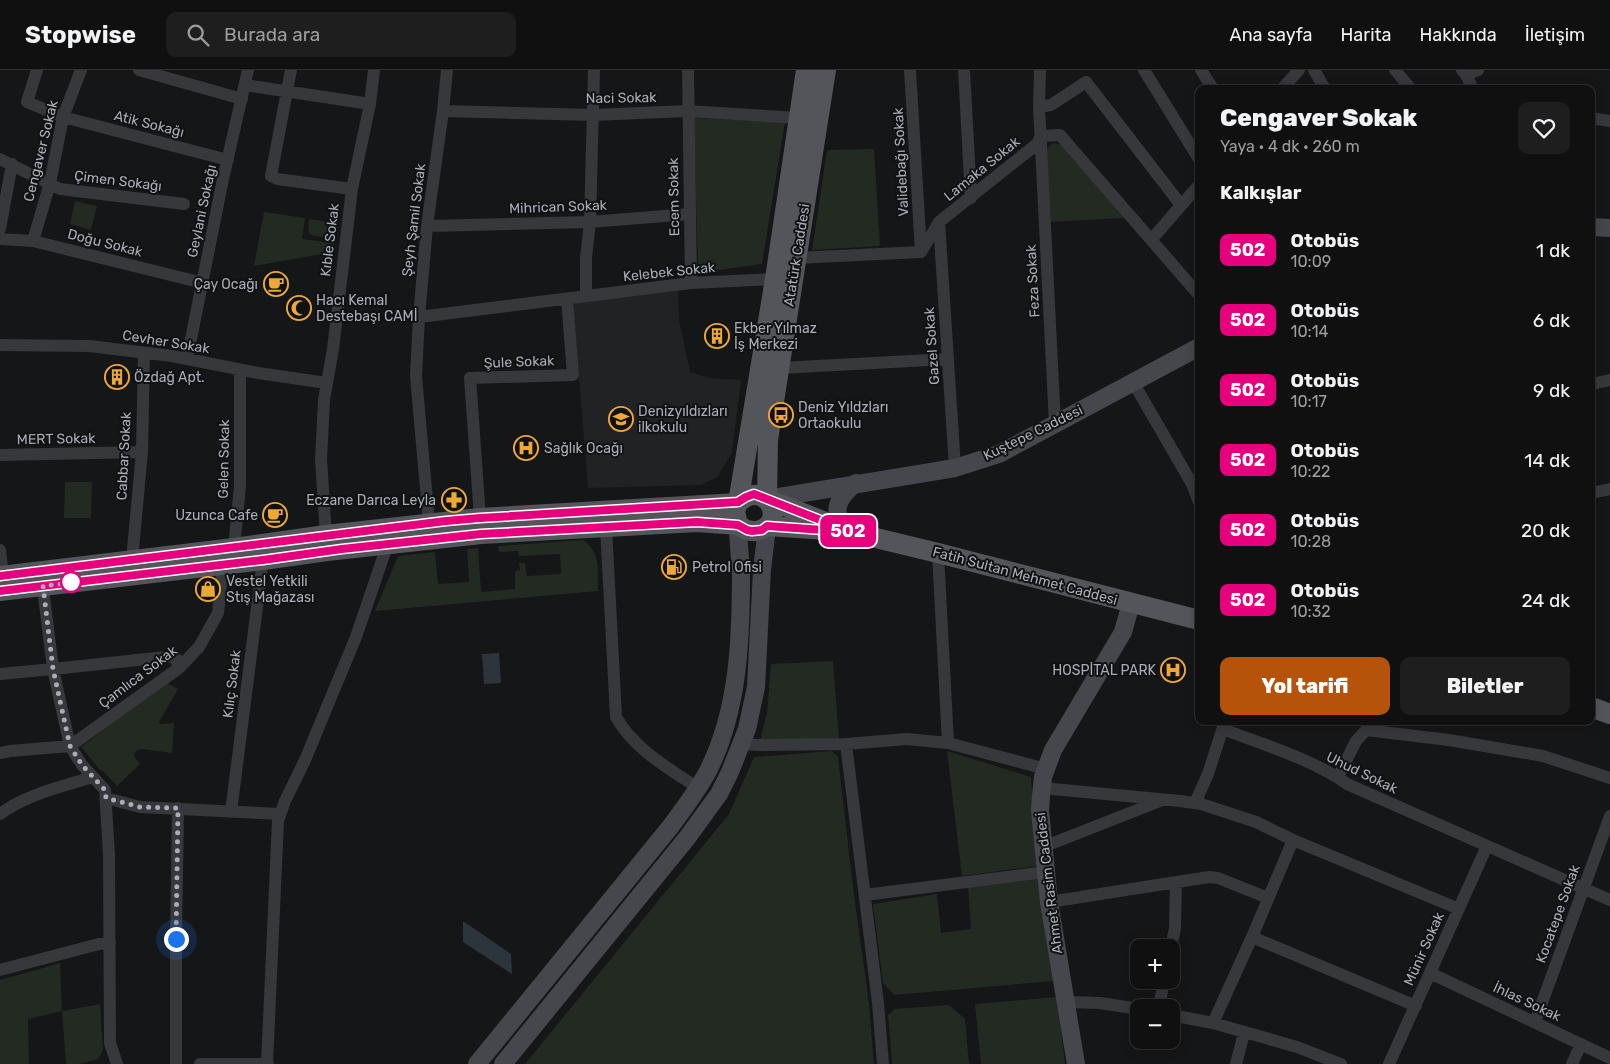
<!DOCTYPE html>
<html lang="tr">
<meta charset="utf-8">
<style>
:root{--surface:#101011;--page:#1e1e1f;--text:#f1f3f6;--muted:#9c9d9f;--line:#303031;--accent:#b45309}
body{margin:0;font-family:Rubik,sans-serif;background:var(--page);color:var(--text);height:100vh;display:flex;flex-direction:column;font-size:19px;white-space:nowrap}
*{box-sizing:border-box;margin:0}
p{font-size:16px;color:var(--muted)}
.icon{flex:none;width:28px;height:28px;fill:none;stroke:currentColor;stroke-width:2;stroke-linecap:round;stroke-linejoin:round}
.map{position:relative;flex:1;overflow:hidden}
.sheet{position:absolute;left:1195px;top:15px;width:400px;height:640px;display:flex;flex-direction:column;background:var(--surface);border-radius:10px;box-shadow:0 2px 12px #0003,0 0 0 1px var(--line)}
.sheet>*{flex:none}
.badge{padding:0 10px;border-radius:8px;font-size:18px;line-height:32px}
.buttons{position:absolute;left:1130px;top:869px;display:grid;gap:10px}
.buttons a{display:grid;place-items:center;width:50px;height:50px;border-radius:10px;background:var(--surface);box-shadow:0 2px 12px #0003,0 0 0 1px var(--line);font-size:25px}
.you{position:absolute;width:25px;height:25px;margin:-12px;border:4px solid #fff;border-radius:50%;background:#1a73e8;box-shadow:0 0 0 8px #1a73e833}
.map>.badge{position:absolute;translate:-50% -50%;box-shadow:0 0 0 2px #fff}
h2{padding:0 25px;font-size:19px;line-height:45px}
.round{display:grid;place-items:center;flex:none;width:52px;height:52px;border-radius:10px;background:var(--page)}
.overview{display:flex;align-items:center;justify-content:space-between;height:85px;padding:0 25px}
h1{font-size:24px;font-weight:800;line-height:38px}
.primary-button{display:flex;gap:10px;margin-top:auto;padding:10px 25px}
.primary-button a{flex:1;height:58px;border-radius:10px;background:var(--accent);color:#fff;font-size:20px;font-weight:800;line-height:58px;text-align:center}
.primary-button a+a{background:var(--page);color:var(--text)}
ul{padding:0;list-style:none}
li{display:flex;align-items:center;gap:15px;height:70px;padding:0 25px}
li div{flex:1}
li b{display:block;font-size:19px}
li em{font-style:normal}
li .badge{min-width:55px;font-weight:700;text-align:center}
header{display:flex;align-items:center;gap:30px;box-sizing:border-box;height:70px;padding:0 25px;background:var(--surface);border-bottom:1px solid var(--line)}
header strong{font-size:24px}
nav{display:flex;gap:28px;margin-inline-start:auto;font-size:18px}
.search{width:350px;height:45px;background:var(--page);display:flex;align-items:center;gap:12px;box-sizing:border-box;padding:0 18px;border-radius:10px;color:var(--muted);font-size:19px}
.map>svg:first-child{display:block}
.built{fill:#212224}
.green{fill:#222a22}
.water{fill:#2c353b}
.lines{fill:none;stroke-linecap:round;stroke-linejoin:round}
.street{stroke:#37383c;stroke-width:12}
.secondary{stroke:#45474c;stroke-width:18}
.primary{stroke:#53555b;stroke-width:20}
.line-casing{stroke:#fff;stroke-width:11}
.line{stroke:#e6007e;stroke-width:8}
.walk{stroke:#a8adb7;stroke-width:5;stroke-dasharray:0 9}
.stop-dot{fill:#fff;stroke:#e6007e;stroke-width:2.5}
.labels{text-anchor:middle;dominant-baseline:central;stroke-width:4;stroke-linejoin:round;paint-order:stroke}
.street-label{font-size:14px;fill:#a8adb7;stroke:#101112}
.poi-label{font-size:14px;fill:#a8adb7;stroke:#101112;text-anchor:start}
</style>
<header>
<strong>Stopwise</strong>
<div class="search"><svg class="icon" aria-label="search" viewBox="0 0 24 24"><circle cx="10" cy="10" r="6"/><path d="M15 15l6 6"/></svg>Burada ara</div>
<nav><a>Ana sayfa</a><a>Harita</a><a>Hakkında</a><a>İletişim</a></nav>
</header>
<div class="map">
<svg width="1610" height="994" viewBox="0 0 1610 994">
<rect width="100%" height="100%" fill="#151617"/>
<path class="built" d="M678,221L679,250L690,302L710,308L741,310L732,383L717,407L701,415L588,418L573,233Z"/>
<path class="green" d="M694,48L785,52L762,194L698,203Z
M1053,73L1064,75L1124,148L1048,152L1046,79Z
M874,79L880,176L812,180L827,80Z
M75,131L97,136L91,160L70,154Z
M264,142L305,148L302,169L334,173L333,182L254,196Z
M309,149L335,153L333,169L311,165L308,161Z
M65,412H92L91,448H64Z
M584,470C602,486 597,499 598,521L375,541L398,486L435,482L438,514L469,512L467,479L478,478L481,522L515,519V501L520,500L519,493H525L527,506L561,504L560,484L519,486L518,481L499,482L498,476Z
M833,591L839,669L760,671L767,643L771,594Z
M166,612L178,619L159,652L160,654L174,653L172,683L142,679L137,680L134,684L135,688L140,694L117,716L102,700H100L81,677Z
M832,681L838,687L854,825L869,933L874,994H525L729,744L754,687Z
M947,681L1031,707L1037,796L962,806Z
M1039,809L1054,911L894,925L883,913L873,834L937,824L941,863L971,859L968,817Z
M60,893L62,941L100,934L103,980L98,989L79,994H66L62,941L28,949L29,994H0V910Z
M1057,927L1065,994H981L975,934Z
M949,935L965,949L969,994H892L888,945L895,939Z"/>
<path class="water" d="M499,583L501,613L484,614L482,584Z
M463,851L511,884L512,904L463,872Z"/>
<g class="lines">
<path class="street" d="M37,0L27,32L63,47L228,90
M139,0L242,29
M291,0L271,106L277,109L352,119
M688,0L691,213
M910,0L921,182
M964,0L971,128
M1040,0L1039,37L1055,354
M1144,0L1199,89
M1201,0L1213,19
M1314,0L1325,19
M1395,0L1411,19
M1462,0L1466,5L1473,19
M1466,5L1478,0
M245,15L370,34
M1282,19L1299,0
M1039,37L1051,35L1086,12L1181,135
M443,41L593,45L687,41L799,48
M1591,48L1610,51
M1041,66L1060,65L1199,225
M0,89L60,119L184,134
M939,152L955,398
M427,156L590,152L689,144
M0,159L12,94
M0,169L33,171L203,213
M1151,170L1199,115
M33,171L50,113L63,47L81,0
M921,182L939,152L1037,74L1041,66
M796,188L921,182
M586,226V188L590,152L594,0
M419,247L691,213L775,209
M0,275L89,276L172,286L258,303L327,313
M187,289L223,109L248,0
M780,298L948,289
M1133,312L1192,414L1199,432
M1591,314L1610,310
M0,385L142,382
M1591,423L1610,419
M480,448L470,308L573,305L567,229
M429,453L416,306L419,247L427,156L443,41L447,0
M606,457L616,647C634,679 668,698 698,718
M326,465L321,390L324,330L333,279L352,119L370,34L374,0
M234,478L240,416V300
M0,480L3,506
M938,483L948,673
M132,490L142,382L144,283
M42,510L53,599L70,676L82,695L105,720L109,785L110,973L117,994
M0,604L53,599L175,586L179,598
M1223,659C1261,674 1315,690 1347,714L1610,830
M742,674L757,675L846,674L907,669L948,673L1046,699
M846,674L878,933L883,994
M0,683L10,681L70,676L179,598L199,577L218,543L223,495
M1338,707L1356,671L1366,660L1449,670L1543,686L1610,708
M1042,718L1180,731L1201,734L1256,752L1293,770L1459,839
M106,728L140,737L280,744
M1195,733L1208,704L1225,651
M231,742L263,490
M0,744C27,724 61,717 93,707
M1043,777L1160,731
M865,825L1046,802
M1049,832L1209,807L1218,808L1268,828
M1252,867L1416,936
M1171,878L1175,858L1176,812
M0,900L99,874L110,873
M1430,903L1610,988
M1065,932L1100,933L1139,939
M1159,938L1164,910
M1171,945L1213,953L1297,977L1341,994
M1535,952L1610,746
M1213,953L1252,867L1293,770
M176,994V869L178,738
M200,994H268
M267,994L278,751L285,731L305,690L356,567L388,473
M1236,994L1244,963
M1389,994L1487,776
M1572,994L1581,974"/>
<path class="secondary" d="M1591,157L1610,158
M767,429L955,398L999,384L1199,277
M851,462C829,444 836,429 856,413
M477,994L671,756C684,738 699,719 709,699C739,638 741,568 741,501C740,486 738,470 738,455
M503,994L687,768L719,724L730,702L747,659L756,617L762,500L767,457
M1076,994L1049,832L1040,741L1041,725L1043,707L1053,680L1123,562L1131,533"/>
<path class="primary" d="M767,429L851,462L938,483L1199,550
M767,429L768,370L826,0
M767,456L828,460
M0,506L234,478L326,465L480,448L738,433C765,407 788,451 760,460C752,463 745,460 738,455L735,441L738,433L775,209L806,0
M0,521L263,490L327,481L481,464L697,452L738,455
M1591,637L1610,644"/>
</g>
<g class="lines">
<defs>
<path id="line" d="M0,506L446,451L480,448L738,432L746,427L754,424L851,462L767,456L762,460L752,461L747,460L738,455L697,452L481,464L342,479L263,490L0,521"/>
</defs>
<use href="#line" class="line-casing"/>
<use href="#line" class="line"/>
<path class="walk" d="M71,512H79L43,516L53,599L70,676L82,695L105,720L106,728L140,737L178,738L176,869"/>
</g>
<defs>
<symbol id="cafe-ring" viewBox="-11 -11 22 22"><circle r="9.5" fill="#101112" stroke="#eea836" stroke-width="1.5"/><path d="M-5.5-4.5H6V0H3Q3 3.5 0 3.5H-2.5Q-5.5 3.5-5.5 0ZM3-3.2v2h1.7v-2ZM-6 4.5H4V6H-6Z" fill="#eea836"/></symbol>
<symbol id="mosque-ring" viewBox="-11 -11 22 22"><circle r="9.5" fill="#101112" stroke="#eea836" stroke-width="1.5"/><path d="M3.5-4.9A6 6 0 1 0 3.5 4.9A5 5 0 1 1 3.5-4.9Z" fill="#eea836"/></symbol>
<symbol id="building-ring" viewBox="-11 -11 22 22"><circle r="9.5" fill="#101112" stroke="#eea836" stroke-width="1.5"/><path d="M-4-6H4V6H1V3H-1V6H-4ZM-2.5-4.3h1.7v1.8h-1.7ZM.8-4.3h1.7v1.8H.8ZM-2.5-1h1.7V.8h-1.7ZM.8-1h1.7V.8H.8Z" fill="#eea836"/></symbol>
<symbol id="bus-ring" viewBox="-11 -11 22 22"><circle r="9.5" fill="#101112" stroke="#eea836" stroke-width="1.5"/><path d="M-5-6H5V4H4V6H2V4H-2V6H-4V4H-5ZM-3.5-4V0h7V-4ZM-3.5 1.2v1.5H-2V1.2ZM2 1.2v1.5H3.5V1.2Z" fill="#eea836"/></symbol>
<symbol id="school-ring" viewBox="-11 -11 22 22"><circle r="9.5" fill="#101112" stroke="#eea836" stroke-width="1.5"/><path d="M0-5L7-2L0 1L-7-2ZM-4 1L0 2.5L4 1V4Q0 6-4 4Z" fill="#eea836"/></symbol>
<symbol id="hospital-ring" viewBox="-11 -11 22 22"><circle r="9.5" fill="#101112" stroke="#eea836" stroke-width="1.5"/><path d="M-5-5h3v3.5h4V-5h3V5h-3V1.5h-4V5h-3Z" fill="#eea836"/></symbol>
<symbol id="pharmacy-ring" viewBox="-11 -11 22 22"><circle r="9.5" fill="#101112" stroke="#eea836" stroke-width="1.5"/><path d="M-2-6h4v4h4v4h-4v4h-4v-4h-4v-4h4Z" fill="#eea836"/></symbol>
<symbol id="fuel-ring" viewBox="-11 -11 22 22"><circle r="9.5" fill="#101112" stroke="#eea836" stroke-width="1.5"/><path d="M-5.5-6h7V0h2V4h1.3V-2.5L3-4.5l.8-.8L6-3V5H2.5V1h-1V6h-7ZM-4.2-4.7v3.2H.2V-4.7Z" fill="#eea836"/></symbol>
<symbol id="shop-ring" viewBox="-11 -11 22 22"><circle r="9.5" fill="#101112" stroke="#eea836" stroke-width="1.5"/><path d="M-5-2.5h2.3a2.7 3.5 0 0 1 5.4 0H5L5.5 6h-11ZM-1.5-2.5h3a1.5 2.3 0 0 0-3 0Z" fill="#eea836"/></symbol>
</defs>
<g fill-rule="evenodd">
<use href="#cafe-ring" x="262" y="200" width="28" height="28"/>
<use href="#mosque-ring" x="285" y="224" width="28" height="28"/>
<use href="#building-ring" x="703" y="252" width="28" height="28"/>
<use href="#building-ring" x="103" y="293" width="28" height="28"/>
<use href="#bus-ring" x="767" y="331" width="28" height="28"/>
<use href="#school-ring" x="607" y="335" width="28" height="28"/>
<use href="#hospital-ring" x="512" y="364" width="28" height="28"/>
<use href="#pharmacy-ring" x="440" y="416" width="28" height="28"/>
<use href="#cafe-ring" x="261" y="431" width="28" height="28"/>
<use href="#fuel-ring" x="660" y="483" width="28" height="28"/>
<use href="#shop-ring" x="194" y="505" width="28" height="28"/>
<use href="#hospital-ring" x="1159" y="586" width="28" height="28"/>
</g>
<circle class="stop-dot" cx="71" cy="512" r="10"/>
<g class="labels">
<g class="street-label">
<text transform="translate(621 28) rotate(-1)">Naci Sokak</text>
<text transform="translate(149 54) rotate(14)">Atik Sokağı</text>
<text transform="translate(41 81) rotate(-76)">Cengaver Sokak</text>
<text transform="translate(901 92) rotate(-93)">Validebağı Sokak</text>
<text transform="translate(982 99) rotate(-39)">Lamaka Sokak</text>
<text transform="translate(118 111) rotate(7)">Çimen Sokağı</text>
<text transform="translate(674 127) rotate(-91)">Ecem Sokak</text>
<text transform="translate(558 137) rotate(-2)">Mihrican Sokak</text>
<text transform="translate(202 141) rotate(-78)">Geylani Sokağı</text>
<text transform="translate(414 150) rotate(-83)">Şeyh Şamil Sokak</text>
<text transform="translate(330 170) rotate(-83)">Kıble Sokak</text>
<text transform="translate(105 173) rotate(14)">Doğu Sokak</text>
<text transform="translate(797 185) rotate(-81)">Atatürk Caddesi</text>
<text transform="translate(669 202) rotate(-6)">Kelebek Sokak</text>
<text transform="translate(1033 211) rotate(-93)">Feza Sokak</text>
<text transform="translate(166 272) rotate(9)">Cevher Sokak</text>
<text transform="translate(932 276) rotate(-94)">Gazel Sokak</text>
<text transform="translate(519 292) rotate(-2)">Şule Sokak</text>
<text transform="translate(1033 363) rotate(-26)">Kuştepe Caddesi</text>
<text transform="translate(56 369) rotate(-1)">MERT Sokak</text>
<text transform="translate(124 386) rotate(-87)">Cabbar Sokak</text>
<text transform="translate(224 389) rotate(-89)">Gelen Sokak</text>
<text transform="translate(1025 506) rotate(15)">Fatih Sultan Mehmet Caddesi</text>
<text transform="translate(138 607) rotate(-37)">Çamlıca Sokak</text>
<text transform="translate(232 614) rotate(-83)">Kılıç Sokak</text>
<text transform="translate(1362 703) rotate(26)">Uhud Sokak</text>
<text transform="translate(1049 813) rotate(-97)">Ahmet Rasim Caddesi</text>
<text transform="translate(1558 844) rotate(-70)">Kocatepe Sokak</text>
<text transform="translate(1424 879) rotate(-66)">Münir Sokak</text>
<text transform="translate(1527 932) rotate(25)">İhlas Sokak</text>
</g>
<g class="poi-label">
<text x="258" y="214" text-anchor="end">Çay Ocağı</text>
<text x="316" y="230">Hacı Kemal<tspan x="316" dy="16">Destebaşı CAMİ</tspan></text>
<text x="734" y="258">Ekber Yılmaz<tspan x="734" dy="16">İş Merkezi</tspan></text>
<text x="134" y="307">Özdağ Apt.</text>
<text x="798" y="337">Deniz Yıldzları<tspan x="798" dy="16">Ortaokulu</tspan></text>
<text x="638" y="341">Denizyıldızları<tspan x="638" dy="16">ilkokulu</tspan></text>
<text x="544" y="378">Sağlık Ocağı</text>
<text x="436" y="430" text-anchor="end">Eczane Darıca Leyla</text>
<text x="258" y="445" text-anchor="end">Uzunca Cafe</text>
<text x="692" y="497">Petrol Ofisi</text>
<text x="226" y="511">Vestel Yetkili<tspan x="226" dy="16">Stış Mağazası</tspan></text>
<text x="1156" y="600" text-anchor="end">HOSPİTAL PARK</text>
</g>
</g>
</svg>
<div class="buttons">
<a>+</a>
<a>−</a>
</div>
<div class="you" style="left:176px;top:869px"></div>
<b class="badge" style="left:848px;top:461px;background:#e6007e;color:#fff">502</b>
<section class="sheet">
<div class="overview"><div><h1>Cengaver Sokak</h1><p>Yaya · 4 dk · 260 m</p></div><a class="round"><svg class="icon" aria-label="heart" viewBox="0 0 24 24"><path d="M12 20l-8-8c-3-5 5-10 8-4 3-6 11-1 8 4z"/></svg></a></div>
<h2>Kalkışlar</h2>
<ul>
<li><span class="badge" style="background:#e6007e;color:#fff">502</span><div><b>Otobüs</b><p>10:09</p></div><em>1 dk</em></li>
<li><span class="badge" style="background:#e6007e;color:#fff">502</span><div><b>Otobüs</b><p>10:14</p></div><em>6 dk</em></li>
<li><span class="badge" style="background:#e6007e;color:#fff">502</span><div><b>Otobüs</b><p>10:17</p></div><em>9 dk</em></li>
<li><span class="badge" style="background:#e6007e;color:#fff">502</span><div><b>Otobüs</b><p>10:22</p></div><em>14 dk</em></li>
<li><span class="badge" style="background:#e6007e;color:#fff">502</span><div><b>Otobüs</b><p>10:28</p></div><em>20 dk</em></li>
<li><span class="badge" style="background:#e6007e;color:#fff">502</span><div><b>Otobüs</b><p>10:32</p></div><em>24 dk</em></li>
</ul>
<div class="primary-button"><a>Yol tarifi</a><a>Biletler</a></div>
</section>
</div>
